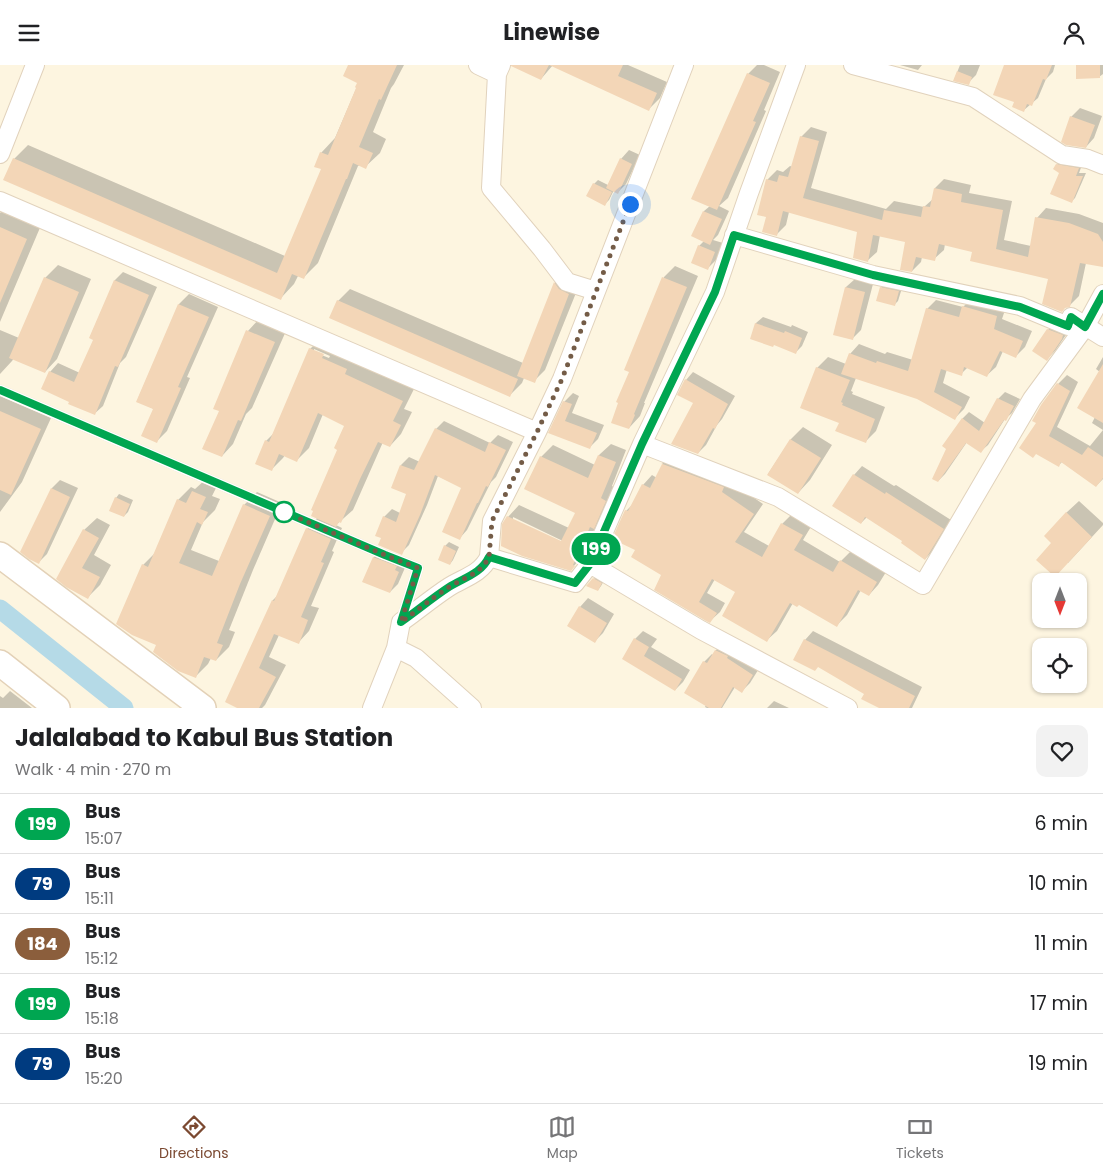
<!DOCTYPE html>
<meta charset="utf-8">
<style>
:root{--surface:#fff;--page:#f2f2f2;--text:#202124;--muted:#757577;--line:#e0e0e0;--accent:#7b4931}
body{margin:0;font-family:Poppins,sans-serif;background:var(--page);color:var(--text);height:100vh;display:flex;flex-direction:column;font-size:19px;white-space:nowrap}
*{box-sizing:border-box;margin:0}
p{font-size:16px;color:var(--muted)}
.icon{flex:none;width:28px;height:28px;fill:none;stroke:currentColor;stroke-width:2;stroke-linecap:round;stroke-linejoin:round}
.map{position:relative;height:643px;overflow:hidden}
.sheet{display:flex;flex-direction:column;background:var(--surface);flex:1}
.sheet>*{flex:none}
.badge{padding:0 10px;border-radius:16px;font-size:18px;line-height:32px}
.needle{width:32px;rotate:180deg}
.tools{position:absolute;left:1032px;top:508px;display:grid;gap:10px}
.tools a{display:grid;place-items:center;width:55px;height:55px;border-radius:10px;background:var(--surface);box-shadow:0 1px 4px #0004;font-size:25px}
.you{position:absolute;width:25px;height:25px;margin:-12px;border:4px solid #fff;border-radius:50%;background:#1a73e8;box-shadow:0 0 0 8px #1a73e833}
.map>.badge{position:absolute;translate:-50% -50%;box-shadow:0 0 0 2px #fff}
.round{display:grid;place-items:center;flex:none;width:52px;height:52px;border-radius:10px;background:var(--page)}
.headline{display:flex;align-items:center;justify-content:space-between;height:85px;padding:0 15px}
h1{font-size:24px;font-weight:700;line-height:38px}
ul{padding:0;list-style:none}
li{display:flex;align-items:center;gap:15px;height:60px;padding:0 15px;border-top:1px solid var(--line)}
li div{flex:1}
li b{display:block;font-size:19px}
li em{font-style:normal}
li .badge{min-width:55px;font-weight:700;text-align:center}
header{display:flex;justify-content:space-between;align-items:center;height:65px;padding:0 15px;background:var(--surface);font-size:22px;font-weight:700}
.menu{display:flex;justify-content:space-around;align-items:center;height:70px;border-top:1px solid var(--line);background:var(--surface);font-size:14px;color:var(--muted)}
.menu a{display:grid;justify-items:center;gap:2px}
.menu .current{color:var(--accent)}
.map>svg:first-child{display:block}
.shadow{fill:#0003;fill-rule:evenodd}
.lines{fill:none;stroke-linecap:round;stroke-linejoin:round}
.canal{stroke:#b5dae7;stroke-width:19}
.building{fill:#f3d6b7}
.lane-casing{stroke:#e1d2bc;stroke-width:11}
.street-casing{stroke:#e1d2bc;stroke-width:20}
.secondary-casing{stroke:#e3d1b7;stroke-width:28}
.lane{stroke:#fff;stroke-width:9}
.street{stroke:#fff;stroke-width:18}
.secondary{stroke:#fff;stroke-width:25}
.line-casing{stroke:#fff;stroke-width:11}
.line{stroke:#00a651;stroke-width:8}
.walk{stroke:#745c47;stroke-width:5;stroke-dasharray:0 9}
.stop-dot{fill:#fff;stroke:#00a651;stroke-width:2.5}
</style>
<header><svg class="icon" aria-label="menu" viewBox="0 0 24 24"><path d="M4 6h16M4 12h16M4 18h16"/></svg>Linewise<svg class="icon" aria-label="person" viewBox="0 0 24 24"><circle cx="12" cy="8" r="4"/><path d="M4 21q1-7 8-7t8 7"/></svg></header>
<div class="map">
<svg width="1103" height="643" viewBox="0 0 1103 643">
<rect width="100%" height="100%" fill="#fdf5e0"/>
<path class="shadow" d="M349,0H404L394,19L391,23L373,67L386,74L380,88L365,102L360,100L358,101L318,198L303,213L298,211L294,219L280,234L14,94L28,80L285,191L322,104L321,88L335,73L359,17Z
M526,0H628L667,17L660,33L649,44L553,0L541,14Z
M757,0H764L780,7L764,45L766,46L728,133L719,141L729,146L718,170L713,175L723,178L716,195L708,203L699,181L704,176V146L710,141L748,9Z
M900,0H922L918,5Z
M960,0H980L976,10L968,18L954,15Z
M1005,0H1055L1053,7L1046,14L1038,33L1024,45L1015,36Z
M1077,0H1103V9L1099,12Z
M1080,43L1102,51L1094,73L1086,82L1071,52Z
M811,62L827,67L811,123L886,144L894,136L924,142L933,134L935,123L944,114L971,120L969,128L1012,136L1004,175L1031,181L1037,153L1046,143L1079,149L1103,158V200L1086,198L1079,231L1069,241L1049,213L973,186L945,179L944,185L934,194L922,192L921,197L912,206L907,176L880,170L877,187L867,196L858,166L789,147L786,160L776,170L768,151L767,115L777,105L783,107L790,101L793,102L801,72Z
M629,85L640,90L626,119L618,127L614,125L609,135L605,139L594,119L598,115L608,120L621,94Z
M1061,96L1082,100L1079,108H1086L1075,133L1071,137L1057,100Z
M6,142L42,158L0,257V148Z
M58,200L91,214L57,294L45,307L14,293L12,296L0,309V265L19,273L45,213Z
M675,201L698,211L644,338H645L640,351L629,363L631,306L626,304L664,212Z
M123,207L157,222L126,292L120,298L103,341L94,349L71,336L50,307L58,298L80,308L94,274L90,272L115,215Z
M565,207L580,218L545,305L534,316L524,313L522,318L510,330L338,236L350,224L523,298L555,218Z
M855,214L873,219L861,265L852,274L834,269L846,222Z
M885,219L902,223L898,236L894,240L881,223Z
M189,229L218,242L187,312L190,313L167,366L157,376L154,344L137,336L179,239Z
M972,233L1006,242L1002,254L1032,266L1025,282L1016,291L1003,286L996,302L986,311L968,302L961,309L947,304L943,318L970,332L964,344L955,353L917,333L856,313L851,326L853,327L852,329L885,342L876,366L866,376L840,357L817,303L828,292L846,299L850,289L859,279L885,289L887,287L913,295L927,244L936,235L963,242Z
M763,252L791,262L792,260L808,267L802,281L796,287L775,279L751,273L756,258Z
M259,254L286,266L252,343L246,349L233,379L222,391L220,346L248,266Z
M1056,256L1070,264L1055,286L1047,294L1048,265Z
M322,272L356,297L414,324L404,344L412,347L401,369L390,381L383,377L353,445L336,460L342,463L332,486L334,487L311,541L319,543L309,566L298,578L279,570L269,592L286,600L265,640L262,643H239L227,636L273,535L278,530L307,464L317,453L346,360L323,349L309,383L297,395L285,390L283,393L271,405L266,376L274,368L310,284ZM314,284L330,291L329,293L314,287Z
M1103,292V414L1096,421L1062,397L1059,400L1038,357L1042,341L1058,319L1067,310L1078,317L1057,362L1090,381L1103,365L1092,358L1095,352L1100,307L1096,304Z
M693,307L735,331L722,354L717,360L706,380L698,388L695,338L686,315Z
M1005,327L1020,334L1012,348L1005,354L988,380L981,386L967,377L945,409L938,416L947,383L962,354L969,347L985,358L998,334Z
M573,328L579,331L572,348L604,360L598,374L590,382L550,367L564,337Z
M0,331L51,353L22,417L0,447Z
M444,356L490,378L498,370L513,377L496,412L491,417L467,465L459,474L463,423L438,411L427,440L409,480L401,488L383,473L384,452L392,444L400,448L408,428L401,400L409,392L420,397L436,364Z
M803,362L832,380L810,415L798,428L768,409L791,374Z
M611,379L626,385L612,421L617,424L605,451L597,459L583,488L585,489L571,504L508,452L519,440L569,463L577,447L541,392L553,380L595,400L599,390ZM513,452L567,478L566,480L513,455Z
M671,389L731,417L763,439L744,467L769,481L782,459L792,449L812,460L803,475L840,497L851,486L886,507L878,520L869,530L861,525L847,550L837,560L799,538H793L777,566L767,575L737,527L715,514L707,528L725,538L720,547L710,556L663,509L636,485L626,446L633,439L643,420L652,410L657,413L663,399L662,398Z
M862,401L894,421L896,420L951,455L933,486L925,494L904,476L867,452L861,458L854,410Z
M206,414L218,419L212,431L220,434L215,445L203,457L191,485L219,496L244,440L257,427L282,438L253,505L229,565L235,567L229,582L216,595L211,593L208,599L195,612L158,579L143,500L156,487L178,435L191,422L195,424Z
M60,415L78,423L47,489L39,497L38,454L52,423Z
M119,429L133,435L128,447L124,451L116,433Z
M1079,436L1103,458V460L1068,498L1053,478L1066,448Z
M97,453L110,460L94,490L111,500L100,520L88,532L67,521L84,465Z
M449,477L459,482L453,495L450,499L445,481Z
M382,484L404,493L407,498L398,519L390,527L364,516L374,492Z
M597,510L605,514L601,521L598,525L594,514Z
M588,533L614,549L603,568L595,576L580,542Z
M643,566L657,574L651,582L690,605L683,617L675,625L624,593L635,574Z
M813,566L922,622L912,643H885L805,575Z
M724,578L760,602L750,618L742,626L735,622L722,643H707L705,642L706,640L704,597L712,589L713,590L716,585Z
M10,626L32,643H0V631L3,633Z
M774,636L789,643H767Z"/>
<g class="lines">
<path class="canal" d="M0,544L124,643"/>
</g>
<path class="building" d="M348,0H397L381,35L379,34L359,82L373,88L366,104L353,98L347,114H346L304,214L292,209L281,235L3,115L13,93L277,208L321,104L314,102L320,87L328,90L356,23L355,22L357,18L343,11Z
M511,0H549L541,15L511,1Z
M549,0H623L618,11L657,28L649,46Z
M1004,0H1052L1046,15L1043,14L1032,41L1027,39L1024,47L1012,42L1014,37L993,30Z
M1076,0H1100V13L1076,14Z
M957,6L972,12L969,20L953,16Z
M747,8L770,18L753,56L756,57L717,145L691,134Z
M1070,51L1095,60L1086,83L1066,80L1061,77Z
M800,71L819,76L803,133L882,155L884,145L921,152L923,141L930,142L934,123L962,129L961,137L1003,145L996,184L1028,192L1035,152L1069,158L1098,169L1103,177V202L1080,198L1070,242L1065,243L1062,247L1042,239L1048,214L970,196L972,187L939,179L935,196L916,192L912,207L900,205L905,177L873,170L868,197L853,193L857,167L783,146L777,171L762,167L766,152L757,150L766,114L777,117L779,110L788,112Z
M620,93L632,99L618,129L606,123Z
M1056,99L1079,103L1076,111H1083L1072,138L1050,129L1059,108L1053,104Z
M593,118L612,127L605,141L586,131Z
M703,146L722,154L710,180L691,171Z
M0,162L27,174L0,238Z
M698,180L715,187L708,205L691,198Z
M44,212L79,227L45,308L9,293Z
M662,212L687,222L634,349L635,350L629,364L611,358L618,338L616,337L629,307L624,305Z
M114,215L149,230L118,302L115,301L95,350L68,339L69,337L41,324L49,306L74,317L93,275L89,273Z
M554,217L559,224L569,229L535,318L517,311Z
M845,222L865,227L853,275L833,270Z
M880,222L899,226L895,241L876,236Z
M337,235L518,314L510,332L329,253Z
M178,239L209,252L178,322L181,323L157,378L141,371L153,344L136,337Z
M962,241L997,251L994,264L1023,276L1016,293L1000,286L987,312L964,302L962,311L941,304L934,327L962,342L955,355L917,334L841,309L849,288L876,298L877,296L908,306L926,243L959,252Z
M755,258L784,268L785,266L802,273L796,289L774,280L773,282L750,274Z
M1047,264L1063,270L1062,274L1047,296L1032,286Z
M246,265L275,277L241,356L238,355L222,392L202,384L219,346L213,344Z
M309,283L324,289L322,293L347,304L345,309L403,336L393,356L401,360L390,382L378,377L360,414L341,458L339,457L336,462L311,451L313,446L311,445L337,385L334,383L344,361L318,348L297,397L279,389L272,406L255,399L265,375L269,377Z
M1103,299V358L1077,343Z
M816,302L850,315L841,337L843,338L842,340L875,354L866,378L835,366L839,358L800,343Z
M685,314L728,339L715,364L713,363L698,389L671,379L693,338L677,330Z
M1057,318L1070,326L1049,371L1082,390L1088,382L1103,392V413L1096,422L1061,397L1059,402L1036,389L1033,393L1019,383L1036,358L1032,356L1041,340Z
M997,333L1014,341L1006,356L1004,355L981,388L966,378L938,417L932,414L946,384L942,381L962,353L979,366Z
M563,336L572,339L565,356L597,368L590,384L548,368Z
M0,346L41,364L11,430L0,425Z
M435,363L485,387L489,377L506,385L488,422L486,421L478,438H477L460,475L442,467L461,423L435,410L420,450L402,490L378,480L381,473L375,471L383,451L396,457L406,429L391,423L400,400L414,405Z
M790,374L821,393L798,429L767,410Z
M598,390L616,397L601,433L606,436L594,464L590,462L573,500L575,501L571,506L522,491L501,481L502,459L507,451L561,476L575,448L524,424L540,391L588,413Z
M660,398L724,422L722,427L754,449L735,477L762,492L781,458L803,470L794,485L833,507L840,495L877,517L869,531L858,525L837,562L799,540L797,542L790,538L767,577L722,551L735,527L712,514L699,537L717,548L710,558L706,556L654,525L661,510L631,492L635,485L612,474L625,445L628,446L642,419L650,423L662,399Z
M853,409L885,429L886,427L944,464L925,495L901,478L902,476L865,452L861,459L832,441Z
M51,423L70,432L39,499L29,494L20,487Z
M192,426L206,432L200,444L208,447L202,460L197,457L179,498L212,511L243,439L270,451L240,519L217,578L223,580L216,596L204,592L196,613L178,606L153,587L156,580L132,570L116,559L142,499L148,502L177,434L186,438Z
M115,432L130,439L124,452L109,446Z
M1066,447L1092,472L1055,512L1036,495L1051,478L1044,471Z
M306,463L331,474L321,497L324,498L301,552L308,555L299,579L274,569L259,603L276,612L259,643H237L225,637L272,535L274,536Z
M83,464L99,473L82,503L100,512L88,534L66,522L56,514Z
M444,480L456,486L450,500L438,495Z
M373,492L397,501L395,505L399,507L390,528L362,517Z
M593,513L602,518L598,526L586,521Z
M579,541L607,558L595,578L567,561Z
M634,573L649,582L644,591L682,614L675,626L622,594Z
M804,574L915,631L909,643H879L861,634L864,629L818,602L815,606L793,595Z
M715,585L728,591L727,593L753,610L742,628L733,622L721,643H709L684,628L703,596L707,598Z"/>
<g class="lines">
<defs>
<path id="lane" d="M0,325L385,490L418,503L402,554"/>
<path id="street" d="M478,0L497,9
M501,0L497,9L491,123L542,184L567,217L596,226
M853,0L973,32L1062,90L1088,94L1103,100
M0,89L35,0
M0,136L537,367
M734,170L873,210L1020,241L1068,261L1071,252L1103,272
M642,379L778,432L923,520L1032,334L1085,262L1103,229
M489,492L575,518L590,499L642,379L715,227L749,128L796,0
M590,499L701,565L848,643
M396,583L416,593L472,643
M372,643L396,583L401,557C417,546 432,533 449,522C463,513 481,509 489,492L492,456L537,367L562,314L684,0"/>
<path id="secondary" d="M0,490L203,643
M0,598L57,643"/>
</defs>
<use href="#lane" class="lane-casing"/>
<use href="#street" class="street-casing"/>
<use href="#secondary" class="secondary-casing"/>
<use href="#lane" class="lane"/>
<use href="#street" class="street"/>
<use href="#secondary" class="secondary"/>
</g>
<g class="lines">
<defs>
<path id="line" d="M0,325L385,490L418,503L401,557C417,546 432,533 449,522C463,513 481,509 489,492L575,518L590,499L642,379L715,227L734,170L873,210L1020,242L1068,261L1071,252L1085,262L1103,229"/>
</defs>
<use href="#line" class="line-casing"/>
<use href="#line" class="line"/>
<path class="walk" d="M284,447L385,490L418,503L401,557C417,546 432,533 449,522C463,513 481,509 489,492L492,456L537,367L562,314L630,139"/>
</g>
<circle class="stop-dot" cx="284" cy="447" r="10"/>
</svg>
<div class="tools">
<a><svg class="needle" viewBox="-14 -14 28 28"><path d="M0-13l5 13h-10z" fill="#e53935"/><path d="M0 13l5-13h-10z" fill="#757577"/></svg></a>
<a><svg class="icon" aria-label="locate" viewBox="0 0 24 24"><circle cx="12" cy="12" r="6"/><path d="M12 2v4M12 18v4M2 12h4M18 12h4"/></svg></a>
</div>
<div class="you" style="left:630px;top:139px"></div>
<b class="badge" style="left:596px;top:484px;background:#00a651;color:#fff">199</b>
</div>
<section class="sheet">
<div class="headline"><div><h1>Jalalabad to Kabul Bus Station</h1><p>Walk · 4 min · 270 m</p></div><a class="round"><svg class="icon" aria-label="heart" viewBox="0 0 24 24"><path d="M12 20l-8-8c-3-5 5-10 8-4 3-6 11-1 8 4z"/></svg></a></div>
<ul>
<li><span class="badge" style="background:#00a651;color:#fff">199</span><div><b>Bus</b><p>15:07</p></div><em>6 min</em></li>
<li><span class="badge" style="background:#003b80;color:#fff">79</span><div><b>Bus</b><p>15:11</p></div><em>10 min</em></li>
<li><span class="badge" style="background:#8b5e3c;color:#fff">184</span><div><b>Bus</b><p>15:12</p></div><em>11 min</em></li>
<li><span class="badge" style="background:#00a651;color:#fff">199</span><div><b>Bus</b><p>15:18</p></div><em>17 min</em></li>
<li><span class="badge" style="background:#003b80;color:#fff">79</span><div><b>Bus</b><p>15:20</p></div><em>19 min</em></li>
</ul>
</section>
<nav class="menu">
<a class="current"><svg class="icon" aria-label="directions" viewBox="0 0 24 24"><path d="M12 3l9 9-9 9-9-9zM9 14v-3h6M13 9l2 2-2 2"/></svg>Directions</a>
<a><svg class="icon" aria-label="map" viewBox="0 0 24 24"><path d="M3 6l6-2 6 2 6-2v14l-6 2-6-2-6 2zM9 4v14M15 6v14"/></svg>Map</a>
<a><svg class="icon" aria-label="tickets" viewBox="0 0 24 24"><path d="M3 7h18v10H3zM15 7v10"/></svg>Tickets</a>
</nav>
